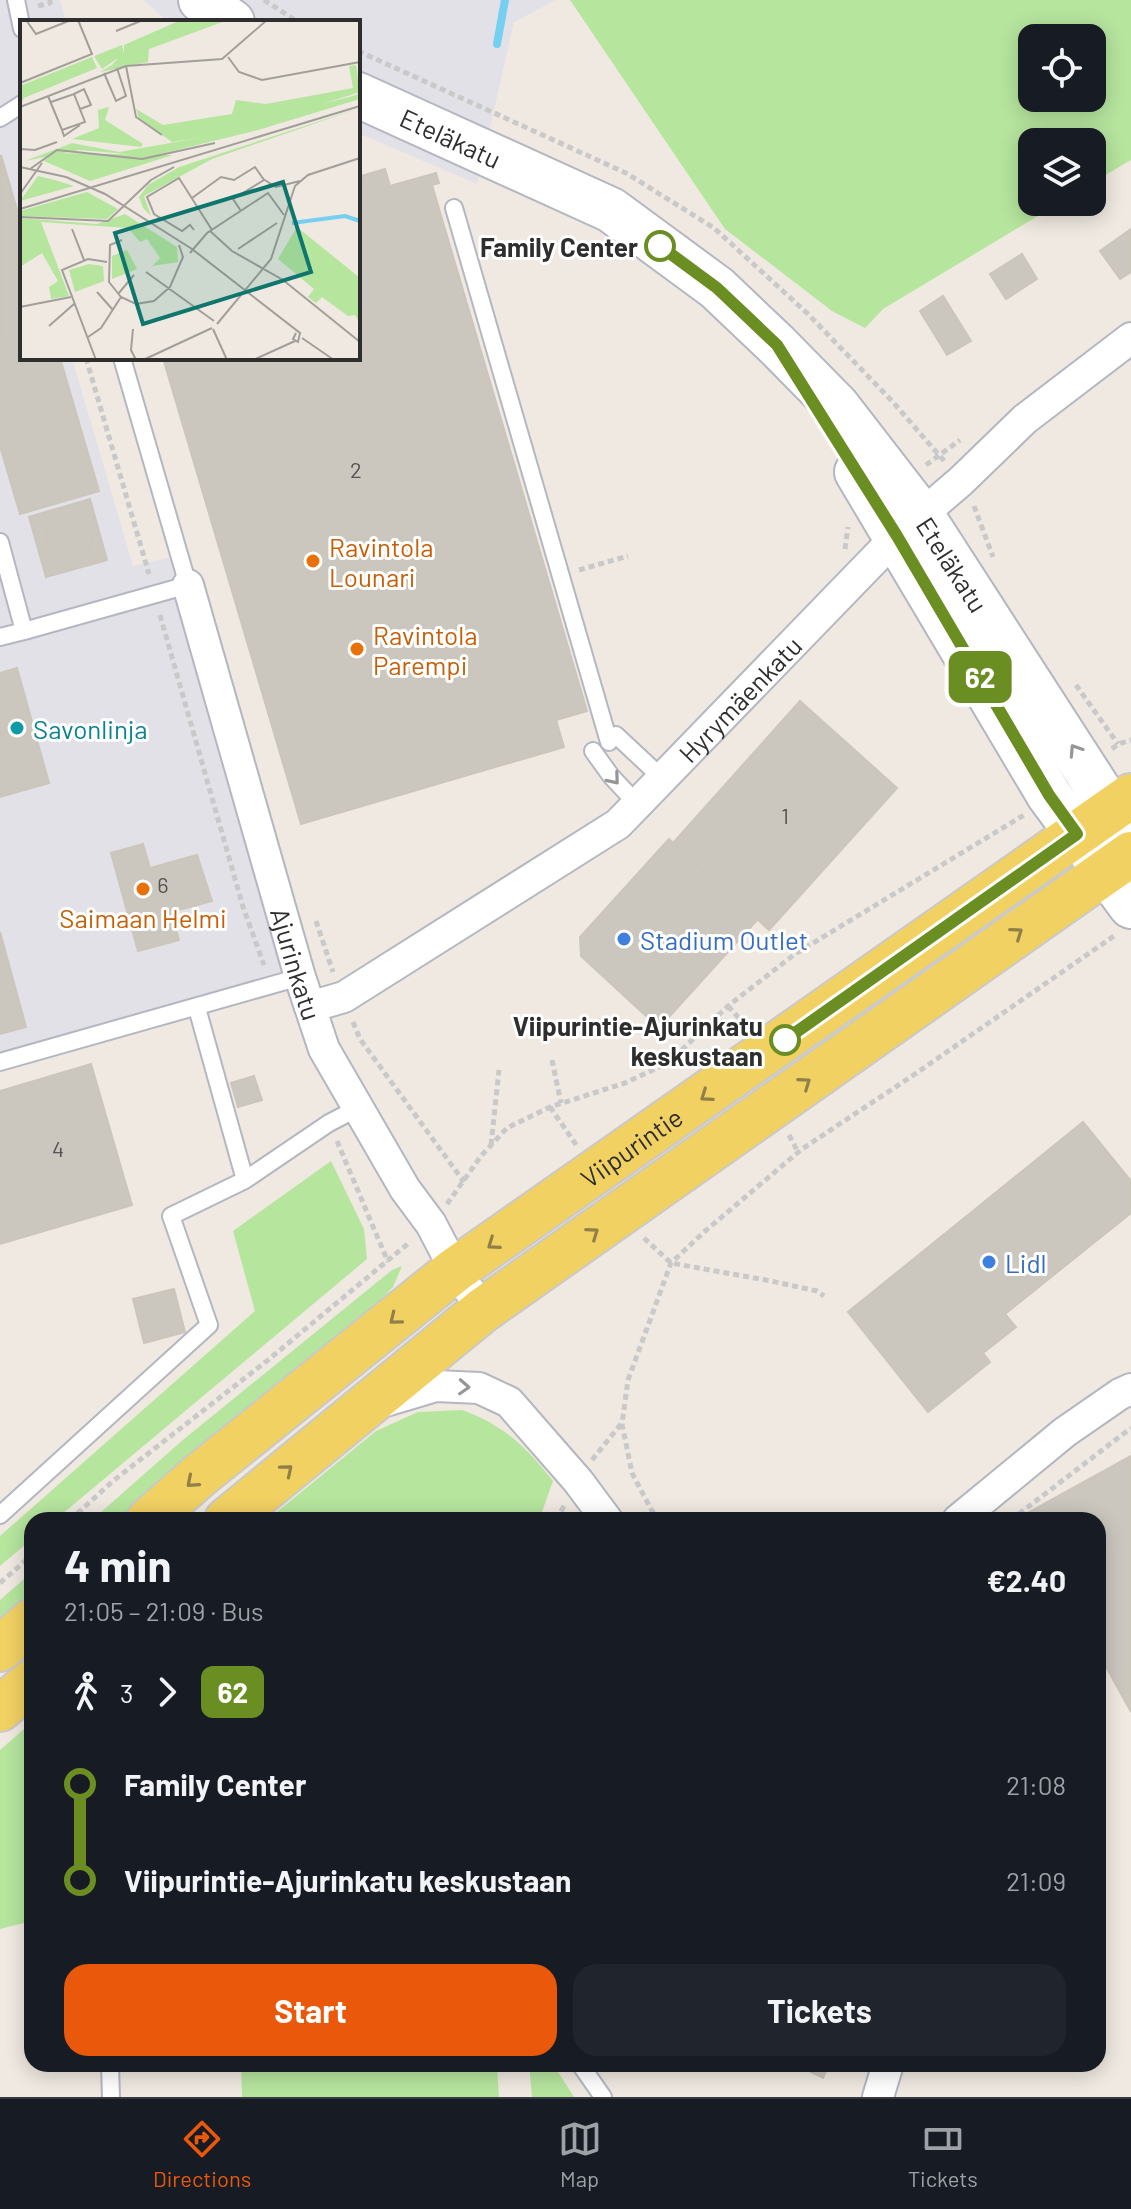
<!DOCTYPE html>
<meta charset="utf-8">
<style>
:root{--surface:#171b24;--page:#20242c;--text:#f1f3f6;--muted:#9ea1a6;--line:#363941;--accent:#ea580c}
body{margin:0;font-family:Barlow,sans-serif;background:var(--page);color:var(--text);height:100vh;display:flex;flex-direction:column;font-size:30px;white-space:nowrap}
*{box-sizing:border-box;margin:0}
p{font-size:26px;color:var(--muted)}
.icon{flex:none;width:44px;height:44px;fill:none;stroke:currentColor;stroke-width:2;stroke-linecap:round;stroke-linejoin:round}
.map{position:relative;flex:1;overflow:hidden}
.drawer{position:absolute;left:24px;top:1512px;width:1082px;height:560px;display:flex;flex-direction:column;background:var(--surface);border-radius:24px;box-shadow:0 4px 20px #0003}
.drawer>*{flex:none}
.badge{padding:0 16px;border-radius:12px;font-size:28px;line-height:52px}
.buttons{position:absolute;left:1018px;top:24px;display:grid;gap:16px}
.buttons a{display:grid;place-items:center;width:88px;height:88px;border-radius:16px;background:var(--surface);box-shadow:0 4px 20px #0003;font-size:40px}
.map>.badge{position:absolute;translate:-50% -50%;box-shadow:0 0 0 4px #fff}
.legs{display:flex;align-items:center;gap:12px;height:88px;padding:0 40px;font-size:26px}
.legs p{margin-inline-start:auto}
.head{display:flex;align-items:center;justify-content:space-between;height:136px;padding:0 40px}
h1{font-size:44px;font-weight:700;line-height:60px}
.cta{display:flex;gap:16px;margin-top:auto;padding:16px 40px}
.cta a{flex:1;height:92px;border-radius:24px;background:var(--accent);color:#fff;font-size:32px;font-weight:700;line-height:92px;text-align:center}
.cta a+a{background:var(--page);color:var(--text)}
ul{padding:0 40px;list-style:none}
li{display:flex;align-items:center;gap:28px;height:96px;font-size:30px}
li i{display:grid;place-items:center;width:12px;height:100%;margin:0 10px;background:currentColor}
li i::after{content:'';width:20px;height:20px;margin:-10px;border:6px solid;border-radius:50%;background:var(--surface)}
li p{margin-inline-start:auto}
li:first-child i{background:linear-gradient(#0000 50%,currentColor 0)}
li:last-child i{background:linear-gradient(currentColor 50%,#0000 0)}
.dock{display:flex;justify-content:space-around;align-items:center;height:112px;border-top:2px solid var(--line);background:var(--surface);font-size:22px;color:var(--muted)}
.dock a{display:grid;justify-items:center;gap:4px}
.dock .selected{color:var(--accent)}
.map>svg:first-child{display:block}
.industrial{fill:#e3e1e8}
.green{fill:#b6e59e;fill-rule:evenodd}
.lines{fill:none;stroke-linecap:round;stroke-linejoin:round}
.stream{stroke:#75cff0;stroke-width:8}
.building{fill:#cbc7bf;stroke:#cbc5ba;stroke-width:2}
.lane-casing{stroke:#b4b7c1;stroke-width:20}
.street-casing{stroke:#b4b7c1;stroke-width:34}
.secondary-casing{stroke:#b4b7c1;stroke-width:48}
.primary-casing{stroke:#c9c9c9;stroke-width:48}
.path{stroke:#c9c9c9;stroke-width:5;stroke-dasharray:6 4;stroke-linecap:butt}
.lane{stroke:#fff;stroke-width:16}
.street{stroke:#fff;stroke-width:30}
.secondary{stroke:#fff;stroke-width:44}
.primary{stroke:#f2d163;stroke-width:44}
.oneway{stroke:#969696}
.oneway2{stroke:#908048}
.line-1-casing{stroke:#fff;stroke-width:18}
.line-1{stroke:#6b8e23;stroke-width:12}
.stop-1-dot{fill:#fff;stroke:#6b8e23;stroke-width:4}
.food-dot{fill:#e8710a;stroke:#fff;stroke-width:3}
.culture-dot{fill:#0f9aa8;stroke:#fff;stroke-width:3}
.shop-dot{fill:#3f7fe0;stroke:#fff;stroke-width:3}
.labels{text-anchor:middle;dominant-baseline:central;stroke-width:6;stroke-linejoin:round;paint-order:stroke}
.number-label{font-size:22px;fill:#555452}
.street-label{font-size:26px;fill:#2e2e2e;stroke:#fff}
.stop-label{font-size:26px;font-weight:bold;fill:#2e2e2e;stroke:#fff;text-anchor:end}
.food-label{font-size:26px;fill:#c56008;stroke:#fff;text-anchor:start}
.culture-label{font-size:26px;fill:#0d838f;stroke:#fff;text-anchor:start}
.shop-label{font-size:26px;fill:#366cbe;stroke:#fff;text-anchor:start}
.inset-river{fill:none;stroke:#75cff0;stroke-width:4}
.inset-road{fill:none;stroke:#a29e99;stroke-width:2}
.view{fill:#0f766e;fill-opacity:0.15;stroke:#0f766e;stroke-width:4}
.inset-edge{fill:none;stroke:#2e2e2e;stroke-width:4}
</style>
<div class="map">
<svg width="1131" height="2097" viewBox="0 0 1131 2097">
<rect width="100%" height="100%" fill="#efe9e1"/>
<path class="industrial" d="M0,0H60L66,22H22V358H72L133,566L180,555L300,977L0,1062Z
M143,0H556L514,22L477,184L358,133V22H168Z"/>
<path class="green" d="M570,0H1131V160L1092,183V142H1032V202H1061L883,309L865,328L832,311L725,229ZM1032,38H1092V98H1032Z
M331,1161L364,1229L367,1259L55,1520H32V1539L0,1566V1536L255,1311L233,1231Z
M402,1266L393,1287L363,1318L124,1520H92L184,1439L392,1270Z
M462,1410C504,1425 526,1447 553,1481L539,1520H267L376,1431L418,1412Z
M32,1572V1597L0,1624V1600Z
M32,1722V1921L0,1929V1750Z
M241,2064H497L499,2097H242Z
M529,2064H553L574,2097H532Z"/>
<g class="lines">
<path class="stream" d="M497,44L505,0"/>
</g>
<path class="building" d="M1,155L22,227V358H60L99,491L20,514L0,446Z
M385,169L390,186L436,173L439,183L432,185L587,711L556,720L564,747L301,824L163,358H358V177Z
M1131,229V272L1120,279L1100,251Z
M1022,254L1037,279L1006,299L990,274Z
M943,296L971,341L947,355L920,311Z
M90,499L107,560L46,577L29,517Z
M46 538a23 23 0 1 1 46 0a23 23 0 1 1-46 0Z
M17,668L49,783L0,797V673Z
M800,701L897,788L769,930L673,843Z
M669,839L757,920L659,1028L581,956L580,937Z
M143,844L150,868L197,855L212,901L171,912L179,940L138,951L111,853Z
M0,932L26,1027L0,1034Z
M91,1064L132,1205L0,1244V1091Z
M254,1076L262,1100L238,1107L231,1083Z
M1083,1122L1131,1181V1213L1005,1314L1016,1327L983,1353L990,1362L928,1412L848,1312Z
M174,1289L185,1332L144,1343L133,1299Z
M1131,1456V1712L1098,1652V1520H1025L1022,1516Z
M795,2064H829L823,2078Z"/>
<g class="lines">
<defs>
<path id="lane" d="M16,0L22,29
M0,118L22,104
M454,208L609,742
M0,542L24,631L188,585L122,358
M0,637L24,631
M616,735L663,779
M593,751L611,776L638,805
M197,1008L245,1180L329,1123L358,1108
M0,1062L300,977
M0,1515L209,1325L171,1216L245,1180
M110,2064L111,2097
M580,2064L603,2097"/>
<g id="street">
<path id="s1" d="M188,585L300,977L324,1049L405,1189L431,1224L455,1270L483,1310"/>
<path id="s2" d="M310,1007L344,997L618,824L897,536L961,481L1025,419L1131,338"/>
<path d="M379,1403L436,1386L479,1388L509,1402L578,1481L607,1520"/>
<path d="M958,1520L1065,1432L1120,1394L1131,1389"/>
<path d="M878,2097L888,2064"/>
</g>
<g id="secondary">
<path d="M201,0L232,22"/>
<path id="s3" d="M358,95L611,210L717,288L777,345L837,406L922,516L1131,840"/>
<path d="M857,472L1049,795L1131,906"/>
</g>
<g id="primary">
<path id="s4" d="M149,1520L200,1475L455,1270L1131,796"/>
<path d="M227,1520L483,1310L1131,854"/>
<path d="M0,1649L32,1621"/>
<path d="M0,1709L32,1682"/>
</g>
</defs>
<use href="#lane" class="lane-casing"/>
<use href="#street" class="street-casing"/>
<use href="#secondary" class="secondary-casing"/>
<use href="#primary" class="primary-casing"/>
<path class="path" d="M264,0L298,22
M38,6L50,3V0
M358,51L626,173L714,228L808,314L892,401L945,462
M22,133L20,140L22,146
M86,358L149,574
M926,465L960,440
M974,506L993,557
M845,549L848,527
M579,570L628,556
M160,615L243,907L264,965
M1076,685L1118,744
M1112,749L1118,744L1131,740
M316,921L333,972
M728,1006L746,1026
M353,1022L360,1039L464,1182
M552,1060L561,1103
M550,1107L577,1146
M789,1135L798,1152
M337,1141L388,1262
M491,1145L499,1070
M447,1204L481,1156L507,1128L550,1107L625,1083L668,1063L728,1006L795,954L1024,815
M644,1238L671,1263L771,1281L817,1291L824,1296
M592,1460L621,1424
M70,1520L113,1481L268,1360L410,1242
M556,1520L564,1506
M661,1520L652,1511L632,1473L622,1424L628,1380L671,1263L704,1232L802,1149L915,1074L1114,936
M1011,1520L1131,1428
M0,1583L32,1555"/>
<use href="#lane" class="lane"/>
<use href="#street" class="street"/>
<use href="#secondary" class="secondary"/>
<use href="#primary" class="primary"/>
</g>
<defs><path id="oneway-chevron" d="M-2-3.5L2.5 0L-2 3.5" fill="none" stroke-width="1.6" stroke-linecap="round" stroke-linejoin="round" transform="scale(2)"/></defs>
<g class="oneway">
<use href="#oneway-chevron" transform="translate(1075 750) rotate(-123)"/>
<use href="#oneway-chevron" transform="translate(614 779) rotate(50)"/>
<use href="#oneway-chevron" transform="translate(464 1387) rotate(3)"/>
</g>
<g class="oneway2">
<use href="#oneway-chevron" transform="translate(1017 933) rotate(-35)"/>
<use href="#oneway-chevron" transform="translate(805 1083) rotate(-35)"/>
<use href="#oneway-chevron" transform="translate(706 1096) rotate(145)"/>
<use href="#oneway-chevron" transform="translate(593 1233) rotate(-35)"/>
<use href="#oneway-chevron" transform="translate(493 1244) rotate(145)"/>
<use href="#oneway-chevron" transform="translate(395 1319) rotate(141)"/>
<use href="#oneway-chevron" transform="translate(287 1470) rotate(-40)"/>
<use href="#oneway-chevron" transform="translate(192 1482) rotate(139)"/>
</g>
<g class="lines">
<defs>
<path id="line-1" d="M660,246L717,288L777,345L897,536L1049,795L1077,834L785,1040"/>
</defs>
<use href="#line-1" class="line-1-casing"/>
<use href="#line-1" class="line-1"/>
</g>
<g class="stop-1-dot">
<circle cx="660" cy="246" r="14"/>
<circle cx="785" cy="1040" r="14"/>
</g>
<g class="food-dot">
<circle cx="313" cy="561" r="8"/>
<circle cx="357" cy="649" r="8"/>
<circle cx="143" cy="889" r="8"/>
</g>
<circle class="culture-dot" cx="17" cy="728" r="8"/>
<g class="shop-dot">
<circle cx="624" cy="939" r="8"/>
<circle cx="989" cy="1262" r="8"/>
</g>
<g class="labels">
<g class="number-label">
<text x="356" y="469">2</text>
<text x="785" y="815">1</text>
<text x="163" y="884">6</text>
<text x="58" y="1148">4</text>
</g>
<g class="street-label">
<text stroke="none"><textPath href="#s3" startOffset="102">Eteläkatu</textPath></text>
<text stroke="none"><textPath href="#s3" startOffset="774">Eteläkatu</textPath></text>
<text stroke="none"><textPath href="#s2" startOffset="534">Hyrymäenkatu</textPath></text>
<text stroke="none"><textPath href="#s1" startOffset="394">Ajurinkatu</textPath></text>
<text stroke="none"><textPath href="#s4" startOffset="610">Viipurintie</textPath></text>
</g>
<g class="stop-label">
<text x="638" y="246">Family Center</text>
<text x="763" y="1025">Viipurintie-Ajurinkatu<tspan x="763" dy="30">keskustaan</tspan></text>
</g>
<g class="food-label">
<text x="329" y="546">Ravintola<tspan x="329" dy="30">Lounari</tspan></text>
<text x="373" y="634">Ravintola<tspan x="373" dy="30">Parempi</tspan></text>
<text x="143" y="917" text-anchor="middle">Saimaan Helmi</text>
</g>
<g class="culture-label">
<text x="33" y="728">Savonlinja</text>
</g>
<g class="shop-label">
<text x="640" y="939">Stadium Outlet</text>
<text x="1005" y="1262">Lidl</text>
</g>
</g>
<g transform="translate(20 20)">
<rect width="340" height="340" fill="#efe9e1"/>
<path d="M161,0H208L129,29L128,42L80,52L92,45L98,38L82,49L74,36L102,25L104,33V25ZM72,37L77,48L4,78L0,85V66ZM336,45L340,72L302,84L340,74V79L238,110L132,136L59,130L5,141L52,123L99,132L179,118L152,122L119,99L116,89L143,105L212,94L216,80L246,84L333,68L329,46ZM89,87L85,100L123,124L121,127L52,119L79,108L78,90ZM340,88L192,139L124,176L131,196L123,188L119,177L128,165L159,147ZM33,133L153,135L70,161L24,141ZM18,156L35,160L54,166L0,181ZM67,172L98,189L87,199L0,196V191ZM105,194L157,227L158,242L132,246L140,238L127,219L120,222L108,208L21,202L49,276L31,279L29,267L38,261L22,233L0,247V198L77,204ZM277,207L340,258V304L335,295L328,296L302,277L296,283L288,277L294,269L258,239ZM107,230L117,249L92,259V236ZM69,244L83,246L84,261L55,272L49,250Z" fill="#b6e59e"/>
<path class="inset-river" d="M272,203L325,196L340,201"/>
<path class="inset-road" d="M6,0L16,14L51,0M96,11L123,0M208,37L219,52L242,60L340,42M106,46L116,97L142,115M84,53L96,81L106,76L97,48M0,63L72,34L58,0M54,74L64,69L71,85L60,89M28,76L42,110L65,102L54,74L31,82M0,87L106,46L202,39L247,0M42,110L44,116L60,105M0,129L15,130L37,122M0,147L46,157L85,174L172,229L280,313L278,322L273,319L276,313M10,149L37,130L122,139L195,123M243,159L256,167L280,161M0,174L22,143M172,178L201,157L214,160L235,147L244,160L213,179L221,191M0,189L340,86M0,197L88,201L131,160L154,147M52,209L64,240M174,210L170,205L162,211L134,194L127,177L159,158L192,210M190,211L212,231L263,260L340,322M102,220L90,225L89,262L101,277L116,284L134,281L150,267L163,237L159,225M218,229L257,203M170,233L187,213L248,173L264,195M126,252L194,301M77,272L93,290M98,274L114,255M0,287L51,277M197,304L251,239L275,166L288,155L340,138M29,306L54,284M113,309L111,330L116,340M193,309L207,340M68,317L81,308L101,277M282,318L314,340M76,340L42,250L68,239L87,242M123,340L192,308M233,340L275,321"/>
<path class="view" d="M263,162L291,252L123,304L95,213Z"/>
<rect width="340" height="340" class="inset-edge"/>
</g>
</svg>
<div class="buttons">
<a><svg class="icon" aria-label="locate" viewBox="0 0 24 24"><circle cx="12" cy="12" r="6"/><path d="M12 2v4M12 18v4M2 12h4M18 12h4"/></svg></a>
<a><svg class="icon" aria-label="layers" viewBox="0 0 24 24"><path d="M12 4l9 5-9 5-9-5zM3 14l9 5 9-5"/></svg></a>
</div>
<b class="badge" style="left:980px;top:677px;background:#6b8e23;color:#fff">62</b>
<section class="drawer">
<div class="head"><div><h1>4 min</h1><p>21:05 – 21:09 · Bus</p></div><b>€2.40</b></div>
<div class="legs"><svg class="icon" aria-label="walk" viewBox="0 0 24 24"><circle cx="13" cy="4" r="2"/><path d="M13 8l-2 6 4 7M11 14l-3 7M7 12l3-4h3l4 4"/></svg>3<svg class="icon" aria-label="forward" viewBox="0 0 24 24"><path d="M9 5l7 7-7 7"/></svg><b class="badge" style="background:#6b8e23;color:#fff">62</b></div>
<ul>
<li><i style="color:#6b8e23"></i><b>Family Center</b><p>21:08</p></li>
<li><i style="color:#6b8e23"></i><b>Viipurintie-Ajurinkatu keskustaan</b><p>21:09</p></li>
</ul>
<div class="cta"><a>Start</a><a>Tickets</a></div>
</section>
</div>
<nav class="dock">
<a class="selected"><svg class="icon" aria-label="directions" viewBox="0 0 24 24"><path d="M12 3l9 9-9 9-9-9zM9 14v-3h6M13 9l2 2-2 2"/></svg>Directions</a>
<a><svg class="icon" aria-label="map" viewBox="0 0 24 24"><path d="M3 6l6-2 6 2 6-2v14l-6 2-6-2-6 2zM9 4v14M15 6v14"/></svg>Map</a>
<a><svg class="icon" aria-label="tickets" viewBox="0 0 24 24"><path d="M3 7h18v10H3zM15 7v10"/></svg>Tickets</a>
</nav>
